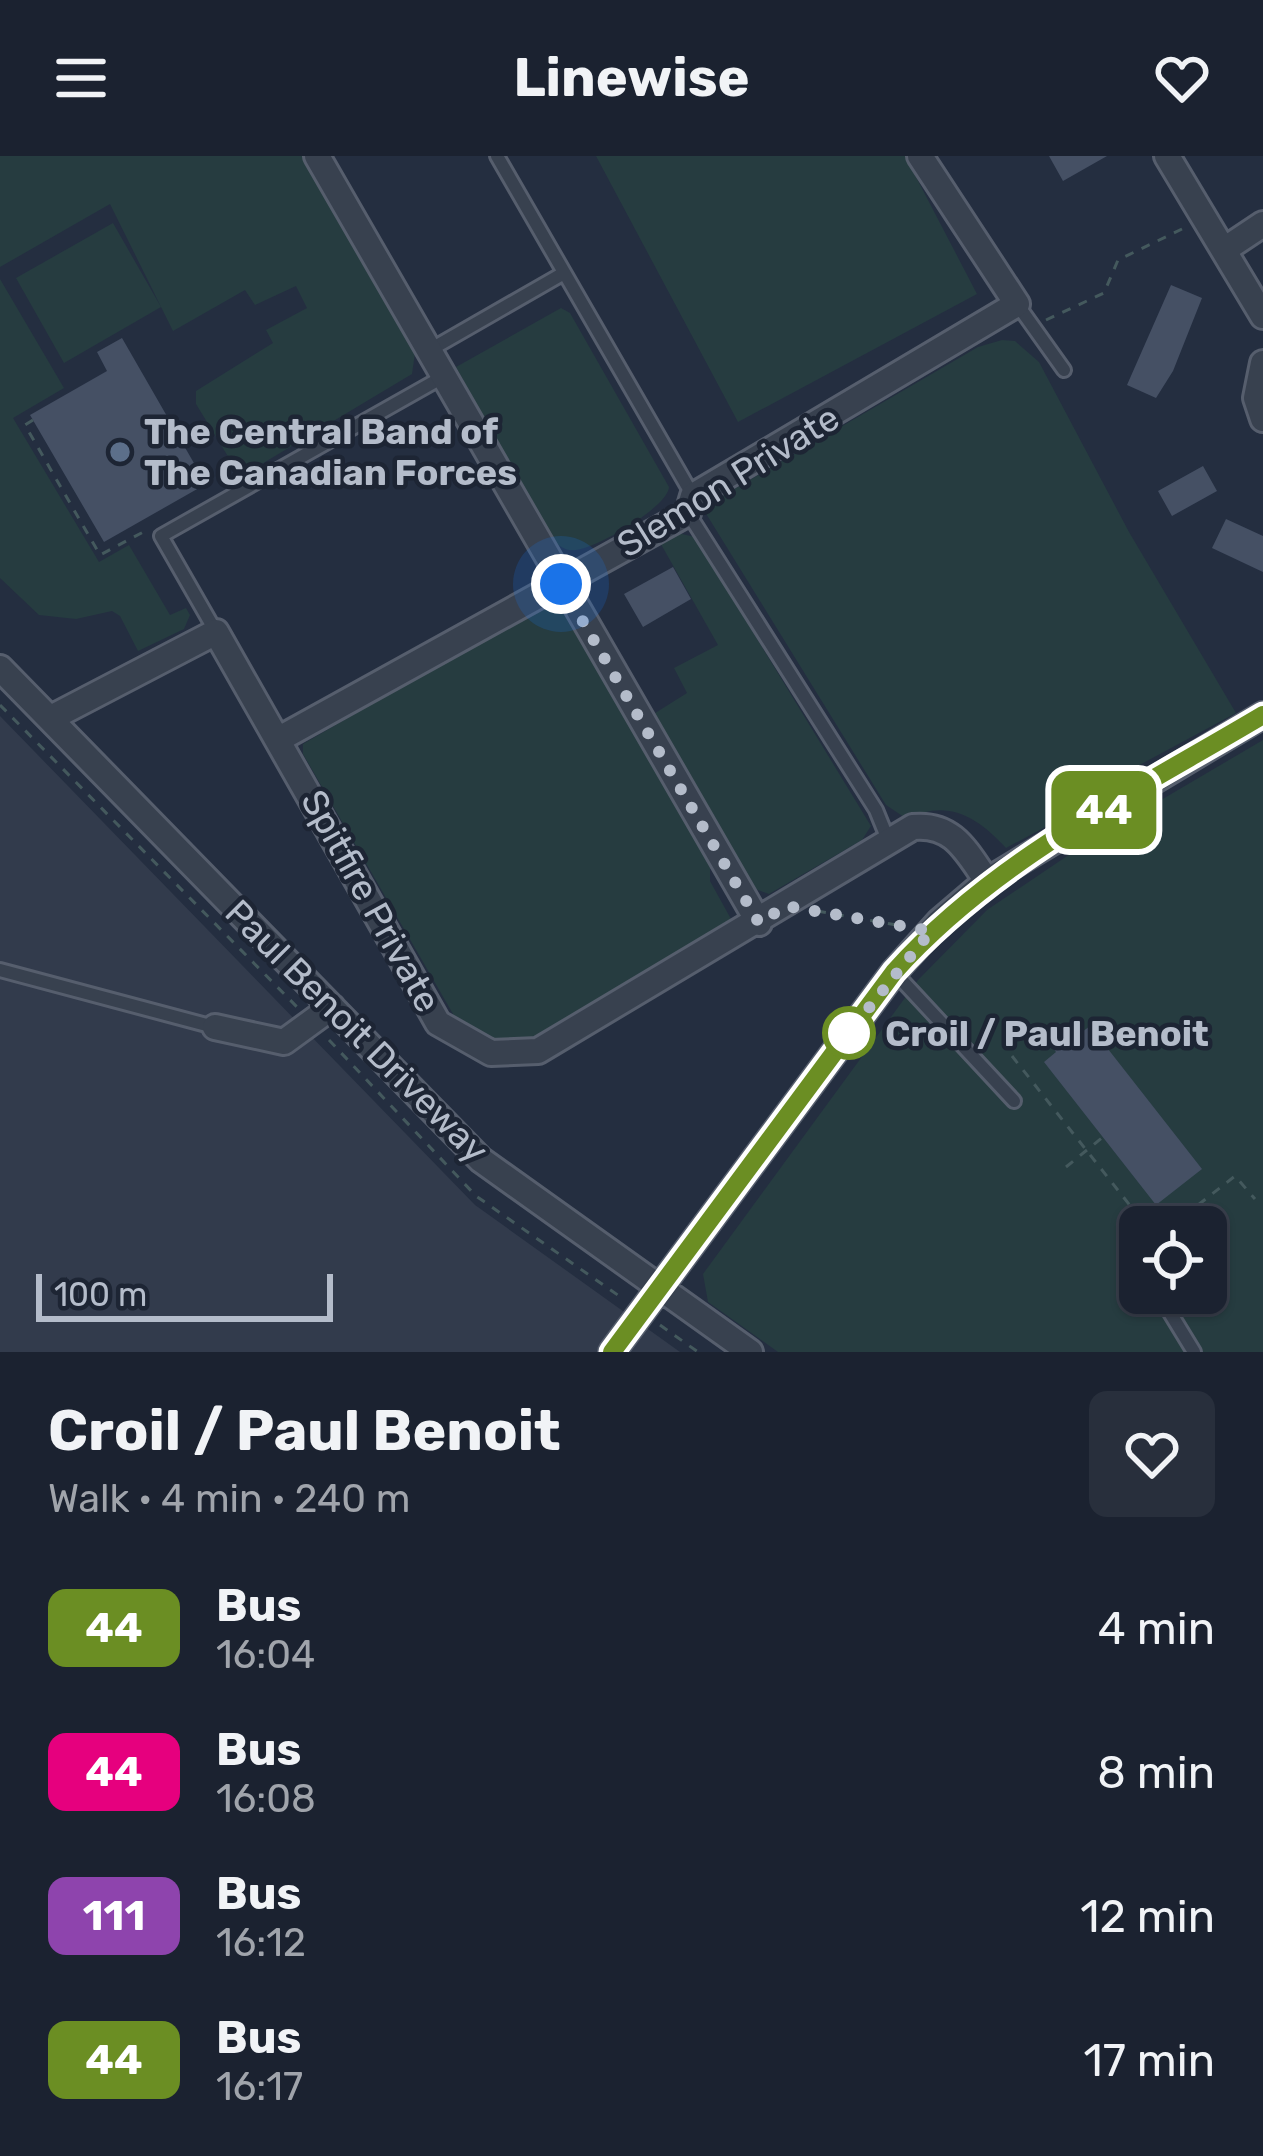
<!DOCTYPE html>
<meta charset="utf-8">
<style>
:root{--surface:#1b2230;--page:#282f3c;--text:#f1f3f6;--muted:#a0a4ab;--line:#393f4c}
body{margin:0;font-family:Rubik,sans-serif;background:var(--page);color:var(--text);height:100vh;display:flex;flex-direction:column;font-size:45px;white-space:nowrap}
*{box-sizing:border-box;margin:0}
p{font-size:39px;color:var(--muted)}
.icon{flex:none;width:66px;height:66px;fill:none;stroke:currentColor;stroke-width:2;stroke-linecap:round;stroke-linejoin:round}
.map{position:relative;height:1196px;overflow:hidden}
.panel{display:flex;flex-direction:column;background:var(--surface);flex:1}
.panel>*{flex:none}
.badge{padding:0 24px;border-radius:18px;font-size:42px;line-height:78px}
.tools{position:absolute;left:1119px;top:1050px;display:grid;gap:24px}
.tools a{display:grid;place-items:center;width:108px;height:108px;border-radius:18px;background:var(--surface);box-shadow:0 3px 9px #0004,0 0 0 3px var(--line);font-size:60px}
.scale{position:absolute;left:36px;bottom:30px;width:297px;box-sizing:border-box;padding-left:12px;border:6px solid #b4bcca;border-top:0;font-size:33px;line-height:42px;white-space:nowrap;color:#b4bcca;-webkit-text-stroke:9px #1d2534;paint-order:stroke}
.you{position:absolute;width:60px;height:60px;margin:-30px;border:9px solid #fff;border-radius:50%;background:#1a73e8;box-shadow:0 0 0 18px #1a73e833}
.map>.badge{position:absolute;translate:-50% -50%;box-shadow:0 0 0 6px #fff}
.round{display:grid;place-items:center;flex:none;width:126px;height:126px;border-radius:18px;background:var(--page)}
.headline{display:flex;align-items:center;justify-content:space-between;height:204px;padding:0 48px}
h1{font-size:57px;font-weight:700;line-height:90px}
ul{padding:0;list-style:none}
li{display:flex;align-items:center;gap:36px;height:144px;padding:0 48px}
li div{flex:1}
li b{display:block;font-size:45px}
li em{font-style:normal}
li .badge{min-width:132px;font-weight:700;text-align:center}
header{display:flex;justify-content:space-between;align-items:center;height:156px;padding:0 48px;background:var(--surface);font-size:54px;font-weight:700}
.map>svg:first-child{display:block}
.airport{fill:#323b4c}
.green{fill:#263c40;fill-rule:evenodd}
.building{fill:#455064}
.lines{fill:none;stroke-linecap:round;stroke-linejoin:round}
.lane-casing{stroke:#565e6d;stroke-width:18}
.street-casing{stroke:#565e6d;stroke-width:30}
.path{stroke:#44595d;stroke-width:3;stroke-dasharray:9 9;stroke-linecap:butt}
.lane{stroke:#38414f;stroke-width:12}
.street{stroke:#38414f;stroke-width:24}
.line-casing{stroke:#fff;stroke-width:27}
.line{stroke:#6b8e23;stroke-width:18}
.walk{stroke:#b4bcca;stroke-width:12;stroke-dasharray:0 21.6}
.service-dot{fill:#5c6f8a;stroke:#1d2534;stroke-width:4.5}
.stop-dot{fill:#fff;stroke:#6b8e23;stroke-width:6}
.labels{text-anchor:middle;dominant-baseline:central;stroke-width:9;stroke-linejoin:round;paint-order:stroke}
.poi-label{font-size:36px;font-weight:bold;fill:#b4bcca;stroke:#1d2534;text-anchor:start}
.street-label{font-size:36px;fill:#b4bcca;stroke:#1d2534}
.stop-label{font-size:36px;font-weight:bold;fill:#b4bcca;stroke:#1d2534;text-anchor:start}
</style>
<header><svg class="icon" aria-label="menu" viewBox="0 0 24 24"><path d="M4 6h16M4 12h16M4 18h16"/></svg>Linewise<svg class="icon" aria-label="heart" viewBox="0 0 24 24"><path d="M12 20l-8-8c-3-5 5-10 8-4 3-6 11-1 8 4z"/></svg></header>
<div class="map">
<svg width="1263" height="1196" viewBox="0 0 1263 1196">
<rect width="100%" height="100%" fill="#242e40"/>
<path class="airport" d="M0,560L475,1049L680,1196H0Z"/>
<path class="green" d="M0,0H304L411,188L415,197L412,218L260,309L235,312L196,248V235L273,187L266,174L307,152L296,130L255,149L245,134L173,175L110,48L0,111Z
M596,0H905L977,138L738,266Z
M113,67L161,151L64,207L16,122Z
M0,123L64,232L13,262L99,406L129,389L170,459L186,452L190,459L184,473L138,495L120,460L112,455L76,463L39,459L0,422Z
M561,152L570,157L669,331C668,351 597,392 576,394C565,396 557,388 550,382L456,211Z
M1002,184L1015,185L1039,206L1129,376L1236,557L1108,626L1079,653L1006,692C978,661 947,642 907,663L886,649L705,356V350L978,191Z
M673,376L695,381L871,670L862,684L769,738L750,731L652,559L687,537L674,512L718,489L658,383Z
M547,446L565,453L710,707V725L731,763L530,886L511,891L464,877L303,598V588Z
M1263,584V1196H778L708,1146L703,1118L918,824L987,754L1076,694ZM1140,1071H1206V1137H1140Z"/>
<path class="building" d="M1049,0H1107L1063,25Z
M1171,129L1202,142L1173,215L1156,242L1127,229Z
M122,182L206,328L104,386L30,259L107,215L97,196Z
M1203,310L1217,335L1172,360L1158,335Z
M1226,363L1263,380V416L1212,392Z
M673,411L691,443L643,471L624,438Z
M1071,870L1078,879L1090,870L1202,1013L1156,1049L1044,906L1056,896L1049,887Z"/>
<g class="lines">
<defs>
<path id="lane" d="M497,0L693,340
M1017,148L1064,214
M428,195L564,117
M688,357L876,654L889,686
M216,476L161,380L441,222
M0,814L214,871
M895,817L1014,945
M1134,1097L1140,1107
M1158,1137L1194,1196"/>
<path id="street" d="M317,0L759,767
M1167,0L1263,160
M1224,94L1263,68
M1263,207L1256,242L1263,263
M0,512L481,1004L750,1196
M51,562L216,476L438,867L491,897L538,895L913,671C953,667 966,695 987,725
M281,582L688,357L693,340L1017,148L920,0
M215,871L284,886L332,851
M612,1196L894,816L939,766L987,725L1263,559"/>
</defs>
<use href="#lane" class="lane-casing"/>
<use href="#street" class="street-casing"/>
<path class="path" d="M1046,164L1104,137L1118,104L1182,73
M33,264L25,269L100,399L147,374
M0,549L297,851
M817,755L902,770
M329,884L476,1040L622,1142
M1012,900L1147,1071
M1066,1011L1103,981
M1170,1071L1235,1020L1255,1043
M660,1169L698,1196"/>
<use href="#lane" class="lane"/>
<use href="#street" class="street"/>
</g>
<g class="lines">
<defs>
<path id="line" d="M612,1196L894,816C995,703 1134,636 1263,559"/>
</defs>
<use href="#line" class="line-casing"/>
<use href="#line" class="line"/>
<path class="walk" d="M561,428L759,767L786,750L931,775L842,885L849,877"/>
</g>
<circle class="service-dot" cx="120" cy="296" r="12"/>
<circle class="stop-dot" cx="849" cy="877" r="24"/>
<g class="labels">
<g class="poi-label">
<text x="144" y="275">The Central Band of<tspan x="144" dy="41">The Canadian Forces</tspan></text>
</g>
<g class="street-label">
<text transform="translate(728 325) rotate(-32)">Slemon Private</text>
<text transform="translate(371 745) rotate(61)">Spitfire Private</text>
<text transform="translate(357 875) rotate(45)">Paul Benoit Driveway</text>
</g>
<g class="stop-label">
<text x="885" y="877">Croil / Paul Benoit</text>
</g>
</g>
</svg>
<div class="tools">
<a><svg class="icon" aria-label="locate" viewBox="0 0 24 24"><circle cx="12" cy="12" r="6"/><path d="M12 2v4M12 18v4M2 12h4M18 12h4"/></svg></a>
</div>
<div class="scale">100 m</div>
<div class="you" style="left:561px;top:428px"></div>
<b class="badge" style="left:1104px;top:654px;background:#6b8e23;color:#fff">44</b>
</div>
<section class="panel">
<div class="headline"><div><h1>Croil / Paul Benoit</h1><p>Walk · 4 min · 240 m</p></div><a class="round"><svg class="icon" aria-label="heart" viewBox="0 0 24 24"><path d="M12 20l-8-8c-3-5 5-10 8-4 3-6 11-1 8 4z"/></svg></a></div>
<ul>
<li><span class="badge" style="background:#6b8e23;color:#fff">44</span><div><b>Bus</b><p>16:04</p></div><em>4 min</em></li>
<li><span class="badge" style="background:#e6007e;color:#fff">44</span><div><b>Bus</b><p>16:08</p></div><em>8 min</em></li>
<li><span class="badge" style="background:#8e44ad;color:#fff">111</span><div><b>Bus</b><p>16:12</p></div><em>12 min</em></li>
<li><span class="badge" style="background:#6b8e23;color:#fff">44</span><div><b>Bus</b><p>16:17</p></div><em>17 min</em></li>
</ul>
</section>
